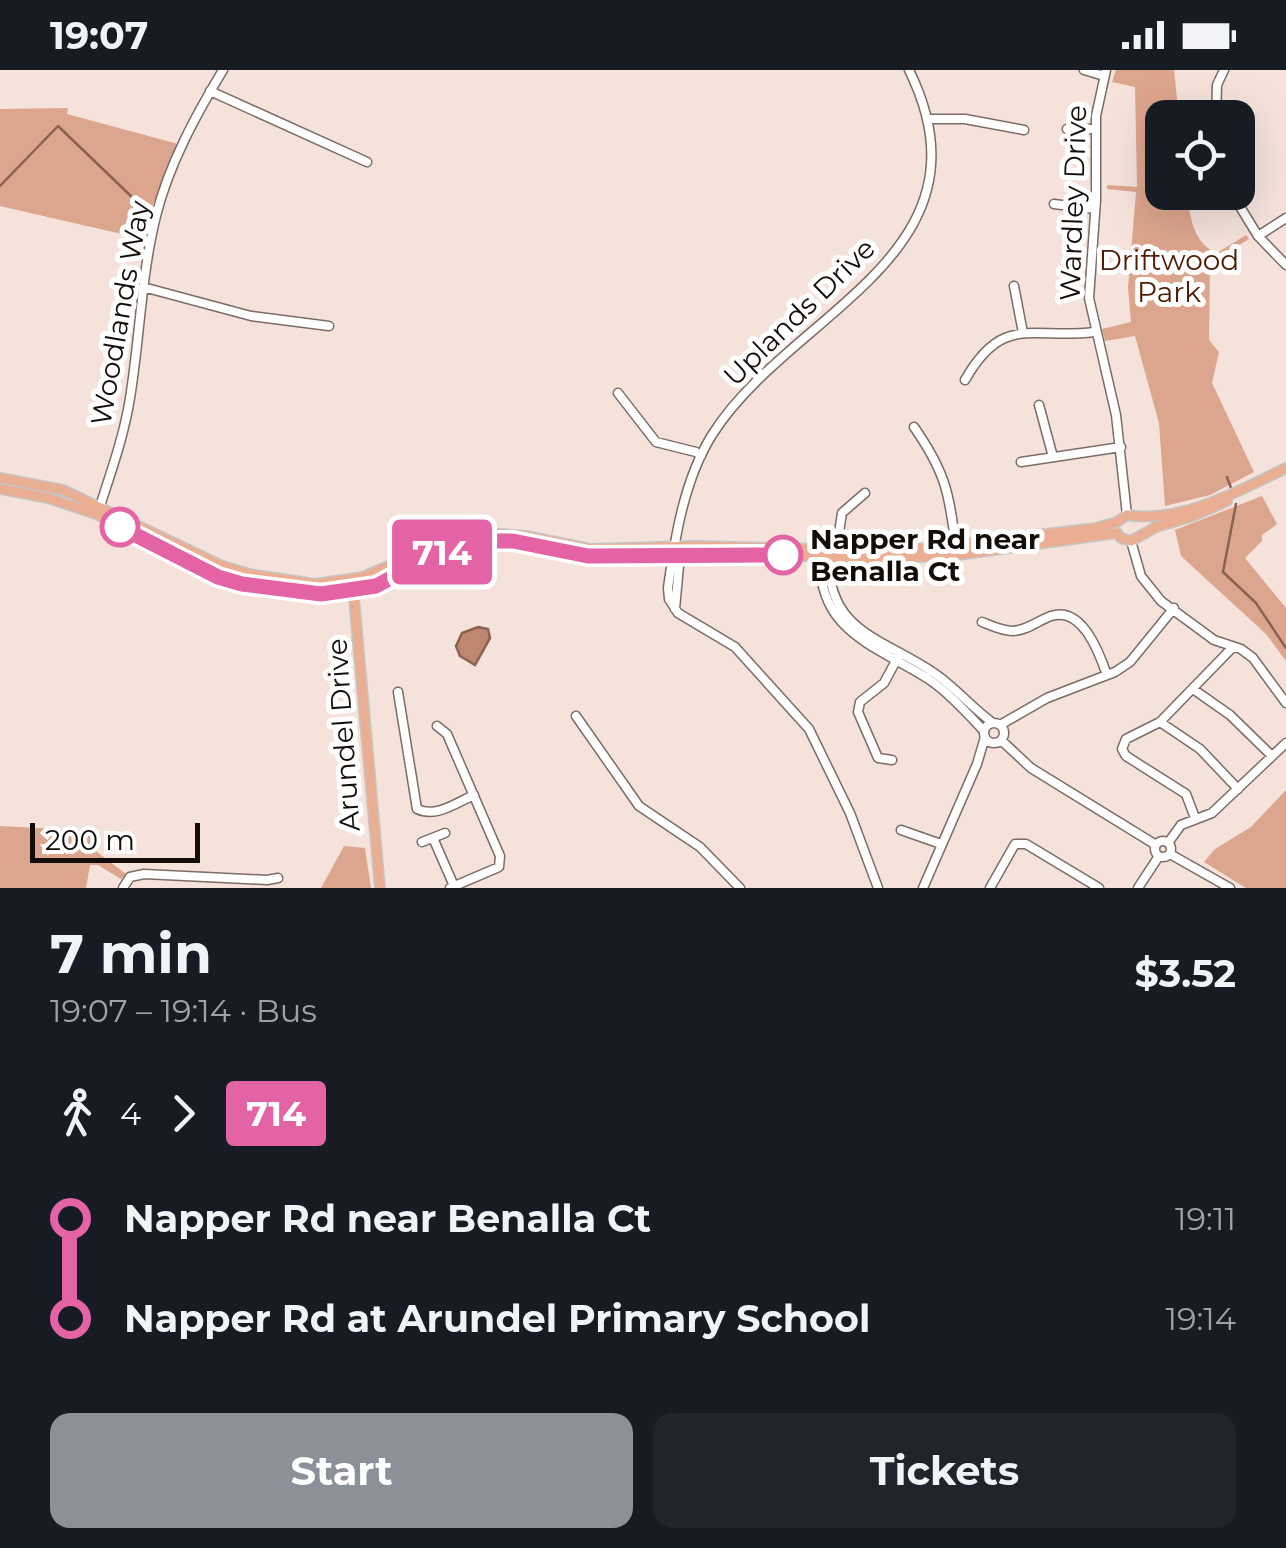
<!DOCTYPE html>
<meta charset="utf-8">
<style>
:root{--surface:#171b24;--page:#20242c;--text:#f1f3f6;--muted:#9ea1a6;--accent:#8c9099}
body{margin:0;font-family:Montserrat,sans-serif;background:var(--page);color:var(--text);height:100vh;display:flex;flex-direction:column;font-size:38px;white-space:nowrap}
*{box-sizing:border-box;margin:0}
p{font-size:32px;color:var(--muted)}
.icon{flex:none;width:55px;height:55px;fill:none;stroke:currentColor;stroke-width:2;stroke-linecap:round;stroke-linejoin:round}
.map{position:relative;height:818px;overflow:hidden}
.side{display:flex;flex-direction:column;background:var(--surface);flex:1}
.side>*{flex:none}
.badge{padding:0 20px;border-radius:8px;font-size:35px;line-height:65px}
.tools{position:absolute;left:1145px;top:30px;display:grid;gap:20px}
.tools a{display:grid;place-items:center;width:110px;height:110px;border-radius:20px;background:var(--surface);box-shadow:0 10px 40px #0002;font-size:50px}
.scale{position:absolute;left:30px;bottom:25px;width:170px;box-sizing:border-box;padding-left:10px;border:5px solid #130d0a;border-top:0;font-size:28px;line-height:35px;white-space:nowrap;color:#130d0a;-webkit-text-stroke:8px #fff;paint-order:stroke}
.map>.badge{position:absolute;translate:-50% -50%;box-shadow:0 0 0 5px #fff}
.legs{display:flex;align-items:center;gap:15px;height:110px;padding:0 50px;font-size:32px}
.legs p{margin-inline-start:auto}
.headline{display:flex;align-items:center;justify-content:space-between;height:170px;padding:0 50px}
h1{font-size:55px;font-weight:700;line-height:75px}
.cta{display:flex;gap:20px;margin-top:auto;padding:20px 50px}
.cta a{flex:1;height:115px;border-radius:20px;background:var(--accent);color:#fff;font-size:40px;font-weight:700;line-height:115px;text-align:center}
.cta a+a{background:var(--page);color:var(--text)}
ul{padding:0 50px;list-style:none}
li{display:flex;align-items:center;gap:35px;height:100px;font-size:38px}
li i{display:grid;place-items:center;width:15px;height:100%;margin:0 12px;background:currentColor}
li i::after{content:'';width:25px;height:25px;margin:-12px;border:8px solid;border-radius:50%;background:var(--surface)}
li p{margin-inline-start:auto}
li:first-child i{background:linear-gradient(#0000 50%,currentColor 0)}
li:last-child i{background:linear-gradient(currentColor 50%,#0000 0)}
.status{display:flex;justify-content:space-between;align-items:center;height:70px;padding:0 50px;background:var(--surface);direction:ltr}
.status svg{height:28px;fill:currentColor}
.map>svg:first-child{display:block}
.green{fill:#dca58d}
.water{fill:#be876f;stroke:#8b6251;stroke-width:2.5}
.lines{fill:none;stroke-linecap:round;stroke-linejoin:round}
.stream{stroke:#8b6251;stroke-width:2.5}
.minor-casing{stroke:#7c6c66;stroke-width:11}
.major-casing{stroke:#c6c5c4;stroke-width:12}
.minor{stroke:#fff;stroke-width:8}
.major{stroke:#eaae92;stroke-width:9}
.line-1-casing{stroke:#fff;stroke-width:22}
.line-1{stroke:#e463a4;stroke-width:15}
.stop-1-dot{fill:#fff;stroke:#e463a4;stroke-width:5}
.labels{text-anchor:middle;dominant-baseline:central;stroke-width:10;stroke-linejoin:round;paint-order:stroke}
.street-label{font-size:28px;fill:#130d0a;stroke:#fff}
.park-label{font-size:28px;fill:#4e1b01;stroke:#fff}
.stop-label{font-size:28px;font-weight:bold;fill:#130d0a;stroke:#fff;text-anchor:start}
</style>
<div class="status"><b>19:07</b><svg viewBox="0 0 49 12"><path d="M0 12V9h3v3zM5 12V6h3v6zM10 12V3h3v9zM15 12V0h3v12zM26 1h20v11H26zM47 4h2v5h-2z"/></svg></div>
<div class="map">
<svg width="1286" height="818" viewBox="0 0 1286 818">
<rect width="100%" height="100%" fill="#f4e2db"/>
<path class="green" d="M1116,0H1174L1179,47L1162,48V122L1187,123C1190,145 1192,173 1217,183L1246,165L1249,169L1210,193L1209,270L1219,282L1212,313L1254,402L1210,425L1165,436L1159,353L1135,266L1105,271L1102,259L1131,252L1128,218L1136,122L1107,119V115L1137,117L1135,17L1112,12Z
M68,38L67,44L178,74L139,168L0,136V39Z
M1262,426L1277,454L1262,465V471L1245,488L1286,538V591L1266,564L1181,486L1175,460Z
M1286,720V818H1246L1204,792L1215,779L1251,757Z
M0,756L96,761L93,779L126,804L121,809L98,795H90L86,818H0Z
M344,776L365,778L371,818H321Z"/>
<path class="water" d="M478,557L488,559L490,568L475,595L460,586L456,576L462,563Z"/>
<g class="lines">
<path class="stream" d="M0,116L58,56L134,129
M1227,407L1231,418
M1236,434L1223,502L1256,533L1286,578"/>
<defs>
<path id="minor" d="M1084,0L1104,6
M1106,0L1096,46V130L1089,228L1116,345L1127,445
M210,21L367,92
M1216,48L1217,15L1224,0
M927,49H965L1024,60
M1067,59H1096
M1231,122L1258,166L1286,195
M1054,134L1095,139
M1258,166L1286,148
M1014,216L1023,263
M143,217L251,246L329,256
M965,310C1003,243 1032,270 1094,262
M618,323L656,372L696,382L701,386
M1039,335L1053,387
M914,357C946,403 949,423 956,477
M1021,392L1121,377
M99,439C111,402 124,366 130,328C140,267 141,206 156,146C169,94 196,45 223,0
M1131,471L1141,506L1161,531L1214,570L1241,579L1253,588L1286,633
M836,482L842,443L865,423
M820,484C817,561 873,574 927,608C948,622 967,643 984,661
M829,485C826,562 883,568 934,603C955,617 972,638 993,653
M675,539L680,485L677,480
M982,552C992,556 1002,561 1013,561C1028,560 1037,551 1051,546C1082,536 1099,582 1107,605
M1193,619L1230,645L1272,686
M398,622L417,739C436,748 456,733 474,725
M576,646L639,736L700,777L740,818
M1160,652L1200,679L1238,719
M984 663a10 10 0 1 1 20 0a10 10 0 1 1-20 0Z
M1000,655L1047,628L1115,602L1130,592L1174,538
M437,656L447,664L500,786L499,797L450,818
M1001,670L1031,698L1156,775
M892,690L878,688L858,642L860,632L884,613L898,587
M1195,748L1186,724L1126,686L1122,679L1126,669L1160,652L1233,577
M901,760L941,774
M433,768L454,816
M1155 779a8 8 0 1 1 16 0a8 8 0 1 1-16 0Z
M422,772L445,763
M1168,773L1181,755L1212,743L1286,673
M1170,784L1230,818
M123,818L130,807L144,804L267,810L278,808
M878,818L850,743L809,659L735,577L678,543L669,529L668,518C675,467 684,410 712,365C789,242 1000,185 909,0
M923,818L977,694L985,667
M990,818L1015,774H1026L1099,818
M1138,818L1159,786"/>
<path id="major" d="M0,408L63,420L220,495L249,504L315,514L363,507L445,471L486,463L526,466L590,479L696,476L901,481L1096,458L1117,452L1127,445C1180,454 1239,421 1286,398
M0,419L48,428L96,444L218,507L242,514L321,524L375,515L455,477L492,470L513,471L588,486L738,483L872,489L957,485L1117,463
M1117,463L1121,468L1131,471L1156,457L1193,446L1227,431
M353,517L380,818"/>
</defs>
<use href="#minor" class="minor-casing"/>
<use href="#major" class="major-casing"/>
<use href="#minor" class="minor"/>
<use href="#major" class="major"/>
</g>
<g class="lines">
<defs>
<path id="line-1" d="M120,457L218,507L242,514L321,524L376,516L432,486L482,471H513L588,486L783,485"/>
</defs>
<use href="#line-1" class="line-1-casing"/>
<use href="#line-1" class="line-1"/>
</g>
<g class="stop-1-dot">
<circle cx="120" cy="457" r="18"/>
<circle cx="783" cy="485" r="18"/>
</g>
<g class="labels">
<g class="street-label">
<text transform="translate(1073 133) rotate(-88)">Wardley Drive</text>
<text transform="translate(799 242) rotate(-44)">Uplands Drive</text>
<text transform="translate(120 243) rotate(-80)">Woodlands Way</text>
<text transform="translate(343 665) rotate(-94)">Arundel Drive</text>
</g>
<g class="park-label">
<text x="1169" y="190">Driftwood<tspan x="1169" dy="32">Park</tspan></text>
</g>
<g class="stop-label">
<text x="810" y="469">Napper Rd near<tspan x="810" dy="32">Benalla Ct</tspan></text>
</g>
</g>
</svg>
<div class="tools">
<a><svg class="icon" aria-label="locate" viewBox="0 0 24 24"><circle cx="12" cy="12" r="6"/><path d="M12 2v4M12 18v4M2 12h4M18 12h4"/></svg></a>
</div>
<div class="scale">200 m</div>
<b class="badge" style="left:442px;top:482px;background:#e463a4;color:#fff">714</b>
</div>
<section class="side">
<div class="headline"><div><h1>7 min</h1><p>19:07 – 19:14 · Bus</p></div><b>$3.52</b></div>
<div class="legs"><svg class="icon" aria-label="walk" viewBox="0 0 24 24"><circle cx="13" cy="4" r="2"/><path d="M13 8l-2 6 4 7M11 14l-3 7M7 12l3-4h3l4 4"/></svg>4<svg class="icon" aria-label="forward" viewBox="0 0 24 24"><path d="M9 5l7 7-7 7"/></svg><b class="badge" style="background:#e463a4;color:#fff">714</b></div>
<ul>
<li><i style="color:#e463a4"></i><b>Napper Rd near Benalla Ct</b><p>19:11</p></li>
<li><i style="color:#e463a4"></i><b>Napper Rd at Arundel Primary School</b><p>19:14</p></li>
</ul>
<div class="cta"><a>Start</a><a>Tickets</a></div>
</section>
